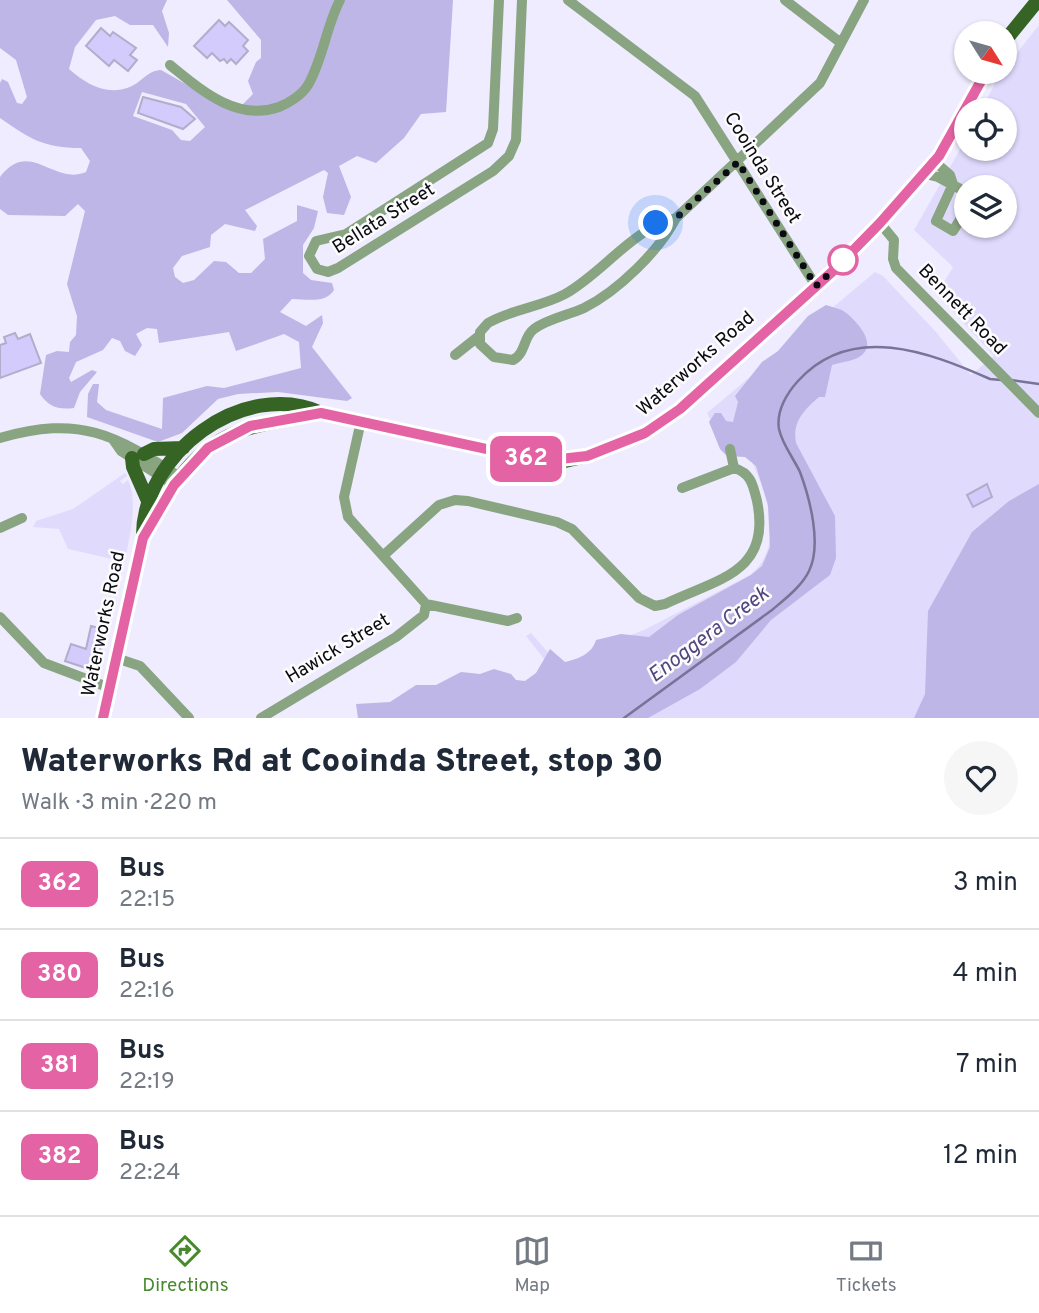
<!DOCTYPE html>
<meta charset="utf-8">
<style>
:root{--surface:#fff;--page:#f6f6f7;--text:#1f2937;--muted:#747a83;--line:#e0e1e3;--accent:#47892c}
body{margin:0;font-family:Overpass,sans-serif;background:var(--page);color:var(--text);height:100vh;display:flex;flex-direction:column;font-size:26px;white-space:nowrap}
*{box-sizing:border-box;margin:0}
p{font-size:23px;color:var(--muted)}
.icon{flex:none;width:38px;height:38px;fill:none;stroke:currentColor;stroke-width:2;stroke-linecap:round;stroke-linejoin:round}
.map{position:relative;height:718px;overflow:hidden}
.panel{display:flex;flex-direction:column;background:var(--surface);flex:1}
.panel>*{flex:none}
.badge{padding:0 14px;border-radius:10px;font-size:24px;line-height:46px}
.needle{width:46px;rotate:127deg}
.buttons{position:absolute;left:954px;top:21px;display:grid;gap:14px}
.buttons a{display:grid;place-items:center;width:63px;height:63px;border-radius:50%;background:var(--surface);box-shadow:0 2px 5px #0004;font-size:35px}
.you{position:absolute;width:35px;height:35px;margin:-18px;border:5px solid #fff;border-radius:50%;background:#1a73e8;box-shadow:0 0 0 10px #1a73e833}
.map>.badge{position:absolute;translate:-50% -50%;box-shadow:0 0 0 4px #fff}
.round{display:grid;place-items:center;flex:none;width:74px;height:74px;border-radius:37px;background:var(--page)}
.headline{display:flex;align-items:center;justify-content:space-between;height:119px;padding:0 21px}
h1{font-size:33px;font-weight:800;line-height:52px}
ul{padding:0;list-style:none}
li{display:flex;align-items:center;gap:21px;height:91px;padding:0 21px;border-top:2px solid var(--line)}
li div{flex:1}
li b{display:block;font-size:26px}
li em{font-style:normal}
li .badge{min-width:77px;font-weight:700;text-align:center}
.tabs{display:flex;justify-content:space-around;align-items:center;height:98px;border-top:2px solid var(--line);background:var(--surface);font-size:19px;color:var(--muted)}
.tabs a{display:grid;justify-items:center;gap:4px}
.tabs .on{color:var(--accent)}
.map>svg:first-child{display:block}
.green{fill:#e0dbfd;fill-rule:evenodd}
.forest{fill:#bdb6e6;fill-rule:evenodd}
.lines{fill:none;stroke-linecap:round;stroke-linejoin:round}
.stream{stroke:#787397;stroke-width:2.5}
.building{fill:#d2cbfc;stroke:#b1adca;stroke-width:2}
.minor{stroke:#89a481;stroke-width:10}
.major{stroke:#356424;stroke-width:14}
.line-casing{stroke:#fff;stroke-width:16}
.line{stroke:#e463a4;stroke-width:10}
.walk{stroke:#0b0a13;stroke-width:7;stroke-dasharray:0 12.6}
.stop-dot{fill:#fff;stroke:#e463a4;stroke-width:3.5}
.labels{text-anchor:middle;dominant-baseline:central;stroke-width:5;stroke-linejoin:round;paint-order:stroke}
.street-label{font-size:19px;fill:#0b0a13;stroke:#fcfcfc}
.water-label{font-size:21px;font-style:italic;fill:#514480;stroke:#fcfcfc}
</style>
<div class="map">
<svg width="1039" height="718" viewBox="0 0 1039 718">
<rect width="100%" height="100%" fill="#eeecfe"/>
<path class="green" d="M1039,25V718H571L551,668L526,636L531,633L560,666L570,667L610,643L644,630L750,575C793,541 758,470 736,432L720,440L707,413L875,272L883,276L936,332L971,375L994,356L937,294L953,267L914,230L966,139V149H1004V110H981L999,76ZM966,187H1004V226H966Z
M125,473L127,476L120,481L123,484L128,480C139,505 129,536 125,562L68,549L59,529L33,527L36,521L73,509Z"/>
<path class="forest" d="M0,0H167L162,11L169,33L168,47L153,25H130L115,16L96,20L75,47L69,69C87,85 108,97 132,86C144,80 147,71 161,70L235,112L253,94L248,81L256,62L261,58V40L227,0H453L446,112L421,114L404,138L376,163L357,156L339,166L351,197L344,215L327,213L323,197L328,173L324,170L245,210L257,226L255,231L225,224L211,235L210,247L182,256L173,268L175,277L183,283L194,280L214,261L226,262L239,273H251L265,259L263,239L297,221V205L318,211L314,228L303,245V273L311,280L332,283L334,290C325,304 307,299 292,299L280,312L306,326L322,315L323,323L312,347L352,398L347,401L278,392L238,394L218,399L182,433L158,442L87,417L88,394L93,384H99L97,402L106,410L162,429L163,398L207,386L224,388L301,368L299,342L284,334L236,351L229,332L159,343L157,329L147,328L136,334L142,345L135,356L125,351L120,341L112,338L103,350L76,362L69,378L71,382L92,370L97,372L80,392L74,408C58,410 49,407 40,394L46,355L57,351L69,352L70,342L76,335L77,316L67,284L85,211L78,204L65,216L8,215L0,209V177C30,138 53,186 86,172L90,161L81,148C44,148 30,139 0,118V83L2,79L8,82L17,103L22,104L27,97L16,60L0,48ZM142,92L186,104L205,127L190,141L181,140L172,130L133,116Z
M826,305C831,307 837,308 842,310C853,317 877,341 863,354C857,361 841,362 832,365L825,397H819C804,410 792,422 796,443L835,516L836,558L830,575L771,620L736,662L700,689L648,718H358L356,704L390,702L416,685H436L461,672L480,674L494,669L511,674L516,680L525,681L536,673L550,649L565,662C578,659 592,654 596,640L621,634L649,637L678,615L751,575L762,566L770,547L768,505L756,466L745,457L727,456L720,449L709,422L715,413H721L726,421L733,422L738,402L735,396L762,362L778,351L808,316Z
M1039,484V718H914L925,694L928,611L972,532L1009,501Z"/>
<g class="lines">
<path class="stream" d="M1011,380L1039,384
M624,718L772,610C785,599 802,586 809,571C822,545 810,499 800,472C794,459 782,444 779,429C776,411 787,393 798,381C851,322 929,352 990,379L1001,380"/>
</g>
<path class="building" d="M219,20L225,26L229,22L248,40L243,46L248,51L236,64L231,59L227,63L224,59L220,61L212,53L207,58L194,46Z
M101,28L110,36L113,32L136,48L130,55L137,60L128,71L114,60L109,66L86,46Z
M143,97L181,107L195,119L183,129L138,113Z
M15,333L18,339L30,334L41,363L0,378V345L6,343L4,337Z
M987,484L992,497L973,507L967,495Z
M91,626L103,629L99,658L92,670L65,661L71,644L86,649Z"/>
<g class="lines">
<path class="minor" d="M499,0L493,129L488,143L346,234L316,241L309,256L317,269L328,272L338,268L493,171L509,156L516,140L522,0
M568,0L695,96L816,286
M785,0L841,43
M170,65C201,90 237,122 279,107C289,103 302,95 308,85C323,59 326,27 340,0
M935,162L950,175L953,184L936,221L953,231L966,210
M925,174L938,177L966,192
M676,218C632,229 604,272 565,294C541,307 512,309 488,323L480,332V344L494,357L513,360C526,353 523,337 534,329C547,319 569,315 584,308C618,291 659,251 676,218L820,83L864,0
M880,223L894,240L893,259L896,268L1039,413
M455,355L479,336
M361,421L344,497L348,517L426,604L508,621L517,618
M0,438C80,415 114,434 180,477
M114,441L121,451L174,485
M682,488L734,468
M0,528L22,518
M384,555L439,505L455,500L468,501L557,522L572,529L639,598L655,606L665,604C717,579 772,573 757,501C753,485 751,473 734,468L730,449
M0,617L44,663L110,688
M116,658L140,666L189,718
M261,718L396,637L424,615L426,604"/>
<path class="major" d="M1004,42L1038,0
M144,454L154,449L183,448
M132,458L133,467L148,501
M143,538C154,522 161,504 173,487C215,425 255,427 322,413
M103,718L143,538C141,455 243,377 322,413L542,461H565L587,456L645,433L680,409L833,271L880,223L939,156L986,72"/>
</g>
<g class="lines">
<defs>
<path id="line" d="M103,718L143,538L174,485L208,448L250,426L321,413L542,461L587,456L645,433L680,409L833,271L880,223L939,156L986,72"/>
</defs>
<use href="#line" class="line-casing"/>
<use href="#line" class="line"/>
<path class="walk" d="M656,223L676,218L738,162L816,286L848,256L843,260"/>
</g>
<circle class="stop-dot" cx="843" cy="260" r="14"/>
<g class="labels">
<g class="street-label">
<text transform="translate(762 168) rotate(58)">Cooinda Street</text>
<text transform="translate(384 219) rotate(-32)">Bellata Street</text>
<text transform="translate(962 310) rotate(46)">Bennett Road</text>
<text transform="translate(696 364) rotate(-41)">Waterworks Road</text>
<text transform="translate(104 624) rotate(-78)">Waterworks Road</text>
<text transform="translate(338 649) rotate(-31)">Hawick Street</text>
</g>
<g class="water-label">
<text transform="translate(709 635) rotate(-37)">Enoggera Creek</text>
</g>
</g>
</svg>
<div class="buttons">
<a><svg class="needle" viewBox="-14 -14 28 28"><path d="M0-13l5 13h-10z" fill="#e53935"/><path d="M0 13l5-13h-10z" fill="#747a83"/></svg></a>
<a><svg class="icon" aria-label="locate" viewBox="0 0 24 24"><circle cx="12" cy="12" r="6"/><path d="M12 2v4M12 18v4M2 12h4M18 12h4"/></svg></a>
<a><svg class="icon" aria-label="layers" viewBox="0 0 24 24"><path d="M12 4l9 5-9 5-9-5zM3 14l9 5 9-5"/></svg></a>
</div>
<div class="you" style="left:656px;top:223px"></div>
<b class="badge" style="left:526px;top:459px;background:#e463a4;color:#fff">362</b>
</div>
<section class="panel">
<div class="headline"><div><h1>Waterworks Rd at Cooinda Street, stop 30</h1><p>Walk · 3 min · 220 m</p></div><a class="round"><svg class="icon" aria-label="heart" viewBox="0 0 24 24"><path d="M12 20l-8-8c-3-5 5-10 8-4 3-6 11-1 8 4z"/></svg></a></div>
<ul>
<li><span class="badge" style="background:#e463a4;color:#fff">362</span><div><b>Bus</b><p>22:15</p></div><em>3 min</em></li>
<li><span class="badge" style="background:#e463a4;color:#fff">380</span><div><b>Bus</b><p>22:16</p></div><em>4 min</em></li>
<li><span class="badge" style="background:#e463a4;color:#fff">381</span><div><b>Bus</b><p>22:19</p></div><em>7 min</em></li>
<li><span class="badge" style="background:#e463a4;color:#fff">382</span><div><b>Bus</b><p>22:24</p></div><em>12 min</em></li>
</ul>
</section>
<nav class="tabs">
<a class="on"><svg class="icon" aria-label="directions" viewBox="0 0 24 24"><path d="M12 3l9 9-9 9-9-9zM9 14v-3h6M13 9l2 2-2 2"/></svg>Directions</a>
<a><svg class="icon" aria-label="map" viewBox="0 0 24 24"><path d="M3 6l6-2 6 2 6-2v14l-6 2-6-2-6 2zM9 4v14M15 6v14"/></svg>Map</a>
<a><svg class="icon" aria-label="tickets" viewBox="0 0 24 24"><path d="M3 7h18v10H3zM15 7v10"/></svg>Tickets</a>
</nav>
